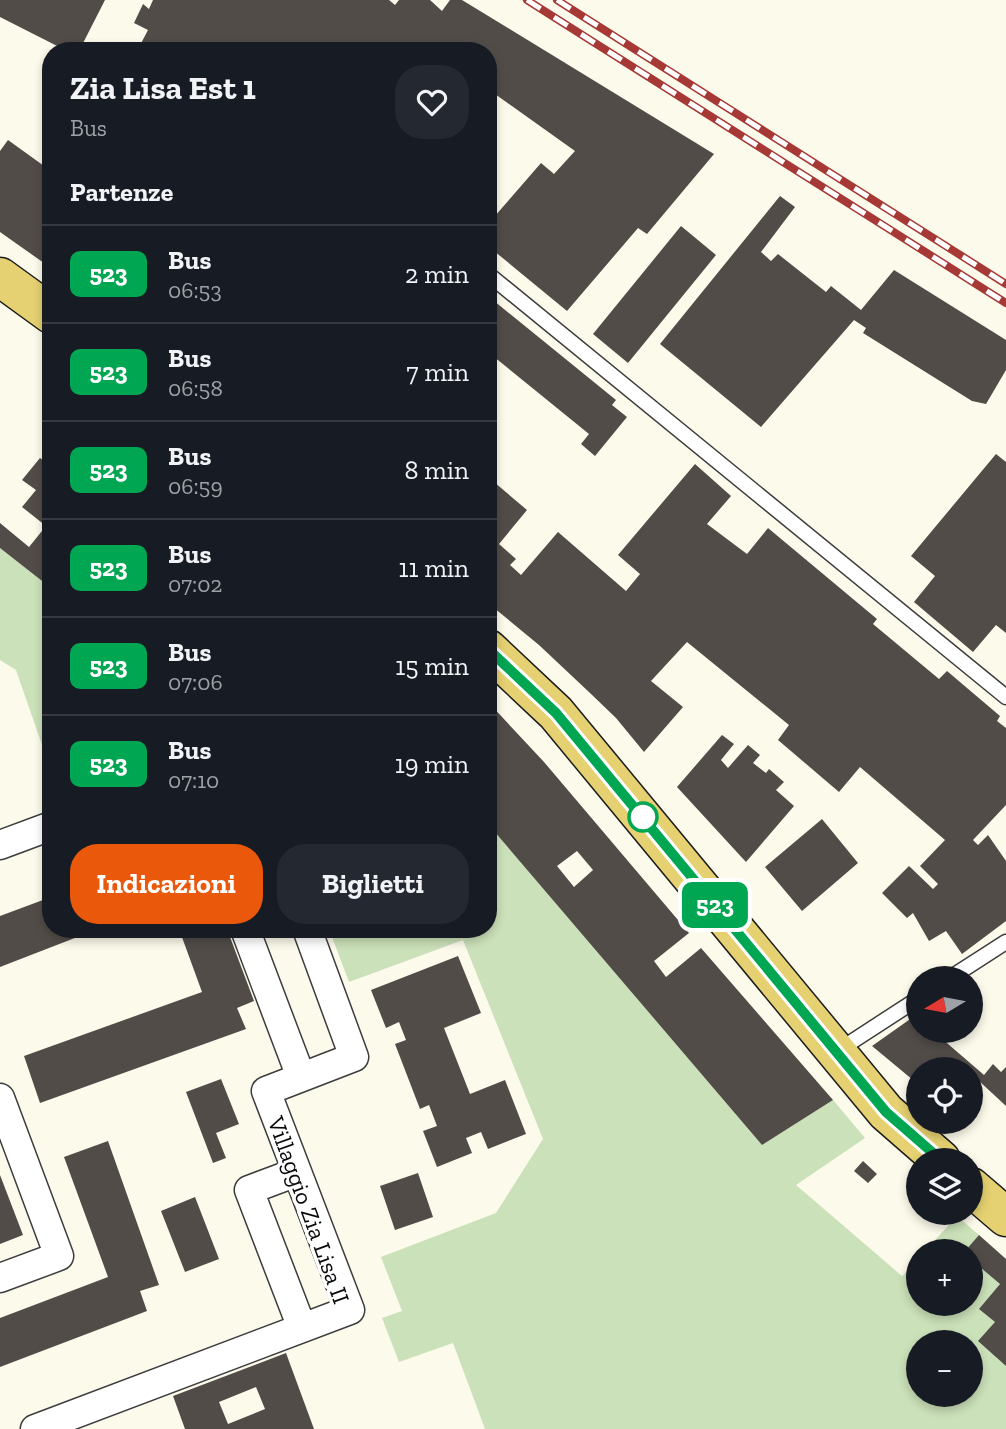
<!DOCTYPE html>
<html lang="it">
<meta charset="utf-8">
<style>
:root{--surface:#171b24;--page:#242831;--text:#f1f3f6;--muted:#9ea1a6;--line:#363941;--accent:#ea580c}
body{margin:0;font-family:"Zilla Slab",serif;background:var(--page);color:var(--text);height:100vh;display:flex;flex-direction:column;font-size:26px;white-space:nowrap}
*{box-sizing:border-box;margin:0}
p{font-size:23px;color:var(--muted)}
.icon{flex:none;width:38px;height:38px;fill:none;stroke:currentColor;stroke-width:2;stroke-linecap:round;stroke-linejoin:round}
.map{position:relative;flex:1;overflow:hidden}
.side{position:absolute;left:42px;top:42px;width:455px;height:896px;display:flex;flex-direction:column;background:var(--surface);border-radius:28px;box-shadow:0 4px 10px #0003}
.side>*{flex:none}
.badge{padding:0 14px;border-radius:10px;font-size:24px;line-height:46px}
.needle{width:46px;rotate:260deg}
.controls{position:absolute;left:906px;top:966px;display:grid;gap:14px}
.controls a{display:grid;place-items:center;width:77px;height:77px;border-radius:50%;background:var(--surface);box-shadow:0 4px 10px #0003;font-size:35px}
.map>.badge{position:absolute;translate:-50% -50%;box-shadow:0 0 0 4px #fff}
h2{padding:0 28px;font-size:26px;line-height:63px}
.round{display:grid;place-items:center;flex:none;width:74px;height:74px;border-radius:28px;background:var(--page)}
.overview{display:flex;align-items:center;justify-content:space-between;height:119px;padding:0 28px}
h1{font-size:33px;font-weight:700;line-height:52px}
.button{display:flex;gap:14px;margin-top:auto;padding:14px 28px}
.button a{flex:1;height:80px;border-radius:28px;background:var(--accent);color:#fff;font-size:28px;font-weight:700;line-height:80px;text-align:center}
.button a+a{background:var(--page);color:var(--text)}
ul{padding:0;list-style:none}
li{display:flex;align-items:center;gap:21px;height:98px;padding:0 28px;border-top:2px solid var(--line)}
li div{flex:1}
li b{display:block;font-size:26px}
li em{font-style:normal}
li .badge{min-width:77px;font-weight:700;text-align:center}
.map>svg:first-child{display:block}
.green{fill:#cbe1b9;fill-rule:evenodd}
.building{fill:#514c48;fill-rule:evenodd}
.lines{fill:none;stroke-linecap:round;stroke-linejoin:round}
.lane-casing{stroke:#3d3d3d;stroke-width:17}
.street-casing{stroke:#3d3d3d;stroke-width:31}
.primary-casing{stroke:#1b1b1b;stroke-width:41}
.lane{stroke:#fff;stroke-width:14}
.street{stroke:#fff;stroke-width:28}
.primary{stroke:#e5d171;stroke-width:38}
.rail-casing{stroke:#a63936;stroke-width:8}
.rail{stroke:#fff;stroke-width:5;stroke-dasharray:16;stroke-linecap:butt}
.line-casing{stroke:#fff;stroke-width:16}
.line{stroke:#00a651;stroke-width:10}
.stop-dot{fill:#fff;stroke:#00a651;stroke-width:3.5}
.labels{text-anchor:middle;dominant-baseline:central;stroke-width:7;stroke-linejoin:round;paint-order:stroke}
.street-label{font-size:24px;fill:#0a0a0a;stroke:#fff}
</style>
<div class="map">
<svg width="1006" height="1429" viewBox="0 0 1006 1429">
<rect width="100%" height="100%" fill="#fcfaea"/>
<path class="green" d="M0,548L51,588V771L16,670L0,660Z
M488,824L762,1145L833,1100L865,1138L796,1185L902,1276L919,1259V1304H971V1279L981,1268L1000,1284L980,1309L995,1322L1006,1366V1429H485L453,1343L399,1362L382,1318L402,1311L381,1257L496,1213L543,1139L463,940L349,982L329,929H488ZM919,1342H971V1395H919Z
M957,1216L979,1235L965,1251H925Z"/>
<path class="building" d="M0,0H105L79,51H67L0,17Z
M153,0H389L395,5L399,0H430L442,11L450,0H462L714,154L647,234L638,228L567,311L488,246V224L541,163L554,174L575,151L488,89V51H137L148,30L134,23L143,4L149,9Z
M8,140L51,171V268L0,232V151Z
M780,196L795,207L761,252L771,261L778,254L826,292L831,286L861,310L894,270L1006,340V370L986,404L972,401L863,333L866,328L854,320L761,427L660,344Z
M681,226L716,255L628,363L593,334Z
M488,296L616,400L612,405L627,417L595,456L581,444L589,434L488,352Z
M996,454L1006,462V633L996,625L973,652L914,602L935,576L911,556Z
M40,458L51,466V588L0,548V523L29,547L46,526L22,507L36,490L22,480Z
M695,464L731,496L707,524L747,554L768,528L877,619L873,624L939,679L947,671L1000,716L997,721L1006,728V805L973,840L978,845L988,835L1006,861V921L962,954L946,931L929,941L913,913L907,918L882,893L909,866L933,889L938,884L920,866L945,840L860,767L839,792L778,740L789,725L687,642L651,681L683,707L644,752L616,718L590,693L539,645L488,603V477L527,510L499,544L516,559L510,565L521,575L558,532L626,591L640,574L618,555Z
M488,702L544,762L689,933L654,961L666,977L701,948L833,1100L762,1145L488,824ZM577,851L593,870L574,887L557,866Z
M722,735L734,744L721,760L728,768L748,745L760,755L753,763L766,773L769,769L784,782L776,790L794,806L746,862L677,787Z
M822,819L858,863L802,911L765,867Z
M51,897V929H98L0,967V916Z
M179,929H227L254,1001L237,1008L246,1029L40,1103L24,1056L202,992Z
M458,956L481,1013L444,1028L470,1094L505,1080L526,1134L488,1149L481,1132L466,1138L472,1153L437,1167L423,1131L437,1126L429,1105L420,1109L395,1044L406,1040L399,1022L386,1028L371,990Z
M916,1015L919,1018V1031H933L984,1075L993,1064L1001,1072L1006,1067V1106L978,1080L971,1087V1069H919V1085L872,1046Z
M221,1079L239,1124L216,1133L226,1158L213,1163L186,1092Z
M108,1141L159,1285L140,1291L147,1311L0,1367V1318L108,1277L64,1157Z
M863,1161L877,1174L868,1183L854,1171Z
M418,1173L433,1217L395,1230L380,1186Z
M0,1175L23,1235L0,1244Z
M195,1197L219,1259L185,1272L161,1211Z
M979,1235L1006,1259V1366L978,1341L995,1322L979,1309L1000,1284L981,1268L971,1279V1251H965Z
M286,1353L314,1429H185L173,1396ZM256,1387L265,1409L228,1424L219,1402Z"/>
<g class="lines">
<defs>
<path id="lane" d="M488,274L1006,697
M950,978L1006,942
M836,1052L919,998"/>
<path id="street" d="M0,845L51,826
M245,929L301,1077
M0,1098L59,1256L0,1278
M297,1172L249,1190L302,1328
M35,1429L350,1310L266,1091L354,1057L307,929"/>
<path id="primary" d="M0,277L51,314
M488,649L556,713L886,1112L941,1160
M971,1187L1006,1217"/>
</defs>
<use href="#lane" class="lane-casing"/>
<use href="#street" class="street-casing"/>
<use href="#primary" class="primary-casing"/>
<use href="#lane" class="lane"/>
<use href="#street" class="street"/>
<use href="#primary" class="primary"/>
<defs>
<path id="rail" d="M527,0L1006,303
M557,0L1006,284"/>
</defs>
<use href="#rail" class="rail-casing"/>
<use href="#rail" class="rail"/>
</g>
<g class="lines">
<defs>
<path id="line" d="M488,649L556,713L886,1112L941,1160"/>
</defs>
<use href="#line" class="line-casing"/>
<use href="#line" class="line"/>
</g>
<circle class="stop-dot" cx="643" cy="817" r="14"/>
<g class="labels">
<g class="street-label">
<text transform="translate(309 1210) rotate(70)">Villaggio Zia Lisa II</text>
</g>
</g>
</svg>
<div class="controls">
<a><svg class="needle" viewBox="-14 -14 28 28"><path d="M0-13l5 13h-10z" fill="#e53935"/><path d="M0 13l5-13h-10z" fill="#9ea1a6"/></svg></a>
<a><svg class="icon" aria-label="locate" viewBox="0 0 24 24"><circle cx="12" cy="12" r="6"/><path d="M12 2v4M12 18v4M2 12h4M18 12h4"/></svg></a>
<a><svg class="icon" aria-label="layers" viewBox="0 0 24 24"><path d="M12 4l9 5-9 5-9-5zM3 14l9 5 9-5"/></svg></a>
<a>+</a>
<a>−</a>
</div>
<b class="badge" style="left:715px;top:905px;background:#00a651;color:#fff">523</b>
<section class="side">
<div class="overview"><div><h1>Zia Lisa Est 1</h1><p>Bus</p></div><a class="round"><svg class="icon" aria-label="heart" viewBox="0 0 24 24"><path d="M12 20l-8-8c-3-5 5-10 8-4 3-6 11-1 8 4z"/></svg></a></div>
<h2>Partenze</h2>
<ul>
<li><span class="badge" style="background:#00a651;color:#fff">523</span><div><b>Bus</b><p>06:53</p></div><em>2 min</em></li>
<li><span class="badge" style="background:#00a651;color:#fff">523</span><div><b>Bus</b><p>06:58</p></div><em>7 min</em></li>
<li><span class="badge" style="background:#00a651;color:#fff">523</span><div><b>Bus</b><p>06:59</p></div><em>8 min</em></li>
<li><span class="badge" style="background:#00a651;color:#fff">523</span><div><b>Bus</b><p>07:02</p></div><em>11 min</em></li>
<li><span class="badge" style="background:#00a651;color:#fff">523</span><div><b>Bus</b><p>07:06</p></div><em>15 min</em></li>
<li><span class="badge" style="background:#00a651;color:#fff">523</span><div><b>Bus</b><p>07:10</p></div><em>19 min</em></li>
</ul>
<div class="button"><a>Indicazioni</a><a>Biglietti</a></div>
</section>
</div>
